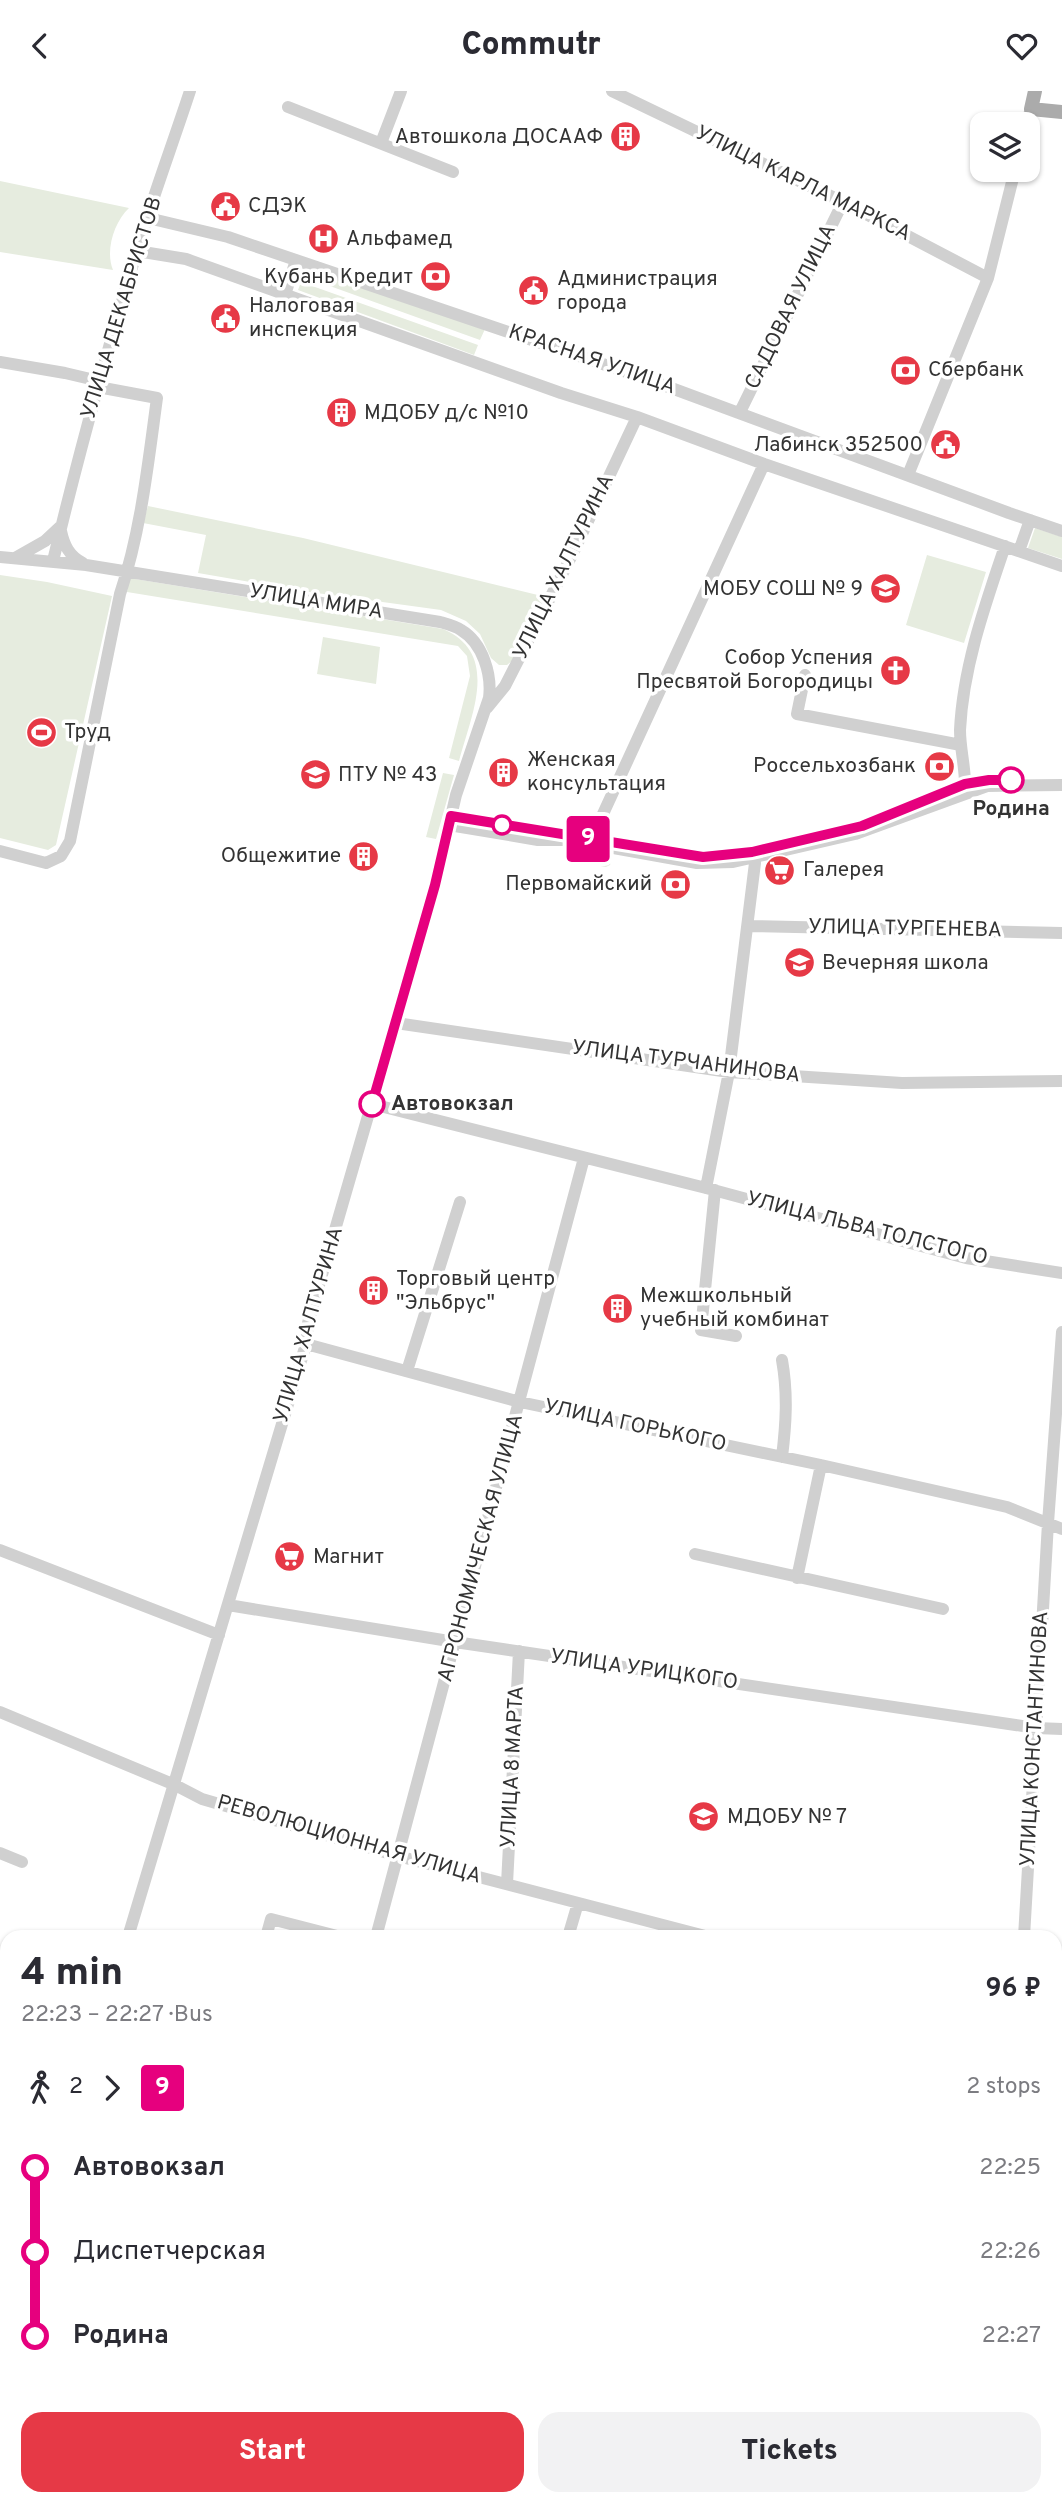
<!DOCTYPE html>
<meta charset="utf-8">
<style>
:root{--surface:#fff;--page:#f2f2f3;--text:#2b2b33;--muted:#7c7c81;--accent:#e63946}
body{margin:0;font-family:Overpass,sans-serif;background:var(--page);color:var(--text);height:100vh;display:flex;flex-direction:column;font-size:26px;white-space:nowrap}
*{box-sizing:border-box;margin:0}
p{font-size:23px;color:var(--muted)}
.icon{flex:none;width:38px;height:38px;fill:none;stroke:currentColor;stroke-width:2;stroke-linecap:round;stroke-linejoin:round}
.map{position:relative;flex:1;overflow:hidden}
.drawer{position:absolute;left:0px;top:1839px;width:1062px;height:576px;display:flex;flex-direction:column;background:var(--surface);border-radius:21px 21px 0 0;box-shadow:0 2px 5px #0004}
.drawer>*{flex:none}
.badge{padding:0 14px;border-radius:5px;font-size:24px;line-height:46px}
.controls{position:absolute;left:970px;top:21px;display:grid;gap:14px}
.controls a{display:grid;place-items:center;width:70px;height:70px;border-radius:14px;background:var(--surface);box-shadow:0 2px 5px #0004;font-size:35px}
.map>.badge{position:absolute;translate:-50% -50%;box-shadow:0 0 0 4px #fff}
.legs{display:flex;align-items:center;gap:10px;height:77px;padding:0 21px;font-size:23px}
.legs p{margin-inline-start:auto}
.head{display:flex;align-items:center;justify-content:space-between;height:119px;padding:0 21px}
h1{font-size:38px;font-weight:800;line-height:52px}
.button{display:flex;gap:14px;margin-top:auto;padding:14px 21px}
.button a{flex:1;height:80px;border-radius:21px;background:var(--accent);color:#fff;font-size:28px;font-weight:800;line-height:80px;text-align:center}
.button a+a{background:var(--page);color:var(--text)}
ul{padding:0 21px;list-style:none}
li{display:flex;align-items:center;gap:24px;height:84px;font-size:26px}
li i{display:grid;place-items:center;width:10px;height:100%;margin:0 9px;background:currentColor}
li i::after{content:'';width:18px;height:18px;margin:-9px;border:5px solid;border-radius:50%;background:var(--surface)}
li p{margin-inline-start:auto}
li:first-child i{background:linear-gradient(#0000 50%,currentColor 0)}
li:last-child i{background:linear-gradient(currentColor 50%,#0000 0)}
header{display:flex;justify-content:space-between;align-items:center;height:91px;padding:0 21px;background:var(--surface);font-size:32px;font-weight:800}
.map>svg:first-child{display:block}
.green{fill:#e6ecdf}
.lines{fill:none;stroke-linecap:round;stroke-linejoin:round}
.minor{stroke:#d0d0d0;stroke-width:12}
.major{stroke:#ababab;stroke-width:14}
.rail{stroke:#888;stroke-width:2.5;stroke-dasharray:7 5;stroke-linecap:butt}
.line-1-casing{stroke:#fff;stroke-width:16}
.line-1{stroke:#e6007e;stroke-width:10}
.stop-1-dot{fill:#fff;stroke:#e6007e;stroke-width:3.5}
.labels{text-anchor:middle;dominant-baseline:central;stroke-width:7;stroke-linejoin:round;paint-order:stroke}
.poi-label{font-size:21px;fill:#333;stroke:#fff;text-anchor:start}
.street-label{font-size:21px;fill:#333;stroke:#fff}
.stop-label{font-size:21px;font-weight:bold;fill:#333;stroke:#fff}
</style>
<header><svg class="icon" aria-label="back" viewBox="0 0 24 24"><path d="M15 5l-7 7 7 7"/></svg>Commutr<svg class="icon" aria-label="heart" viewBox="0 0 24 24"><path d="M12 20l-8-8c-3-5 5-10 8-4 3-6 11-1 8 4z"/></svg></header>
<div class="map">
<svg width="1062" height="2414" viewBox="0 0 1062 2414">
<rect width="100%" height="100%" fill="#fff"/>
<path class="green" d="M0,90L129,117C114,131 105,160 113,179L0,161Z
M305,176L485,238L480,249L302,185Z
M301,191L478,254L474,264L298,199Z
M148,415L303,447L546,506L514,568L507,574H499L491,567L480,543L466,530L441,519L302,500L198,482L206,444L143,432Z
M1035,437L1062,446V468L1028,457Z
M927,464L986,481L964,552L906,534Z
M0,484L47,491L112,505L56,754L48,759L0,747Z
M129,487L443,538C501,563 471,624 459,670L449,667L470,585L467,565L458,555L127,501Z
M323,546L380,556L376,593L317,583Z
M443,682L454,684L436,748L426,746Z
M582,759L607,762L612,769L610,774L606,776L578,771L575,768L576,764Z"/>
<g class="lines">
<path class="minor" d="M612,0L843,111L988,187
M288,16L453,81
M1026,33L1031,18
M381,52L401,0
M148,127L228,146L647,288L1009,422L1062,440
M137,160L186,168L561,302L637,326L764,373L1062,475
M285,204L296,169
M0,271L65,282L99,290
M740,321L843,111
M908,384L988,187L1015,79
M61,440C64,454 69,465 83,472
M1019,460L1030,429
M0,466L86,474L440,531C447,533 455,535 461,539C483,552 492,584 489,607L456,704L435,794L308,1232L306,1253L128,1846
M15,467L45,450L60,436
M53,470C79,361 109,253 141,146C156,97 174,49 190,0
M805,584L797,623L961,654
M487,617L505,595L573,462L637,326
M965,693C965,675 960,657 960,639C963,576 985,514 1005,455
M449,734L538,749H569L697,772L733,771L855,743L987,695L1062,694
M591,749L764,373
M0,760L46,772L61,765L70,750L120,503C141,440 148,373 157,307L98,296
M748,835L1062,842
M396,932L729,981L902,992L1062,990
M372,1013L706,1097L966,1167L1062,1182
M706,1097L729,981L755,772L753,762
M715,1099L701,1239L736,1245
M306,1253L520,1311L821,1374L1007,1416L1062,1438
M782,1269C788,1303 786,1333 782,1366
M407,1280L460,1111
M0,1459L219,1544
M695,1463L943,1518
M797,1487L821,1374
M228,1514L455,1551L1036,1637L1062,1638
M0,1621L175,1694L202,1708L398,1765L709,1846
M0,1762L22,1771
M507,1793L519,1560
M266,1846L271,1828L341,1846
M376,1846L584,1067
M568,1846L578,1812
M1024,1846L1048,1432L1062,1241
M0,1935L7,1939
M1055,1946L1062,1947
M1055,2183L1062,2184
M1055,2365L1062,2366
M11,2408L19,2414
M759,2408L768,2414
M991,2414L992,2408"/>
<path class="major" d="M1035,0L1031,18L1062,21"/>
<path class="rail" d="M0,2247L7,2251
M0,2283L7,2287
M212,2408L222,2414
M272,2408L282,2414"/>
</g>
<g class="lines">
<defs>
<path id="line-1" d="M372,1013L435,794L451,725L703,766L752,761L862,735L965,693L989,689H1011"/>
</defs>
<use href="#line-1" class="line-1-casing"/>
<use href="#line-1" class="line-1"/>
</g>
<defs>
<symbol id="building-disc" viewBox="-11 -11 22 22"><circle r="9.5" fill="#e63946" stroke="#fff"/><path d="M-4-6H4V6H1V3H-1V6H-4ZM-2.5-4.3h1.7v1.8h-1.7ZM.8-4.3h1.7v1.8H.8ZM-2.5-1h1.7V.8h-1.7ZM.8-1h1.7V.8H.8Z" fill="#fff"/></symbol>
<symbol id="civic-disc" viewBox="-11 -11 22 22"><circle r="9.5" fill="#e63946" stroke="#fff"/><path d="M-.6-6.5H3V-4.5H.6V-3L4-1V1h2V6H-6V1h2V-1L-.6-3ZM-1.2 2.5V6h2.4V2.5Z" fill="#fff"/></symbol>
<symbol id="hospital-disc" viewBox="-11 -11 22 22"><circle r="9.5" fill="#e63946" stroke="#fff"/><path d="M-5-5h3v3.5h4V-5h3V5h-3V1.5h-4V5h-3Z" fill="#fff"/></symbol>
<symbol id="bank-disc" viewBox="-11 -11 22 22"><circle r="9.5" fill="#e63946" stroke="#fff"/><path d="M-6-4H6V4H-6ZM0-2.3a2.3 2.3 0 1 0 0 4.6a2.3 2.3 0 1 0 0-4.6Z" fill="#fff"/></symbol>
<symbol id="school-disc" viewBox="-11 -11 22 22"><circle r="9.5" fill="#e63946" stroke="#fff"/><path d="M0-5L7-2L0 1L-7-2ZM-4 1L0 2.5L4 1V4Q0 6-4 4Z" fill="#fff"/></symbol>
<symbol id="church-disc" viewBox="-11 -11 22 22"><circle r="9.5" fill="#e63946" stroke="#fff"/><path d="M-1.2-6h2.4v3.5h3.3v2.4h-3.3V6h-2.4V-.1h-3.3v-2.4h3.3Z" fill="#fff"/></symbol>
<symbol id="stadium-disc" viewBox="-11 -11 22 22"><circle r="9.5" fill="#e63946" stroke="#fff"/><path d="M0-5a6.5 5 0 1 0 0 10a6.5 5 0 1 0 0-10ZM-3.5-1.8h7v3.6h-7Z" fill="#fff"/></symbol>
<symbol id="university-disc" viewBox="-11 -11 22 22"><circle r="9.5" fill="#e63946" stroke="#fff"/><path d="M0-5L7-2L0 1L-7-2ZM-4 1L0 2.5L4 1V4Q0 6-4 4Z" fill="#fff"/></symbol>
<symbol id="supermarket-disc" viewBox="-11 -11 22 22"><circle r="9.5" fill="#e63946" stroke="#fff"/><path d="M-6-5.5h2.5l.6 2H6L4.5 2H-2.5L-4.4-4H-6ZM-1.5 3.2a1.3 1.3 0 1 0 .1 0ZM3 3.2a1.3 1.3 0 1 0 .1 0Z" fill="#fff"/></symbol>
</defs>
<g fill-rule="evenodd">
<use href="#building-disc" x="608" y="28" width="35" height="35"/>
<use href="#civic-disc" x="208" y="98" width="35" height="35"/>
<use href="#hospital-disc" x="306" y="130" width="35" height="35"/>
<use href="#bank-disc" x="418" y="168" width="35" height="35"/>
<use href="#civic-disc" x="516" y="182" width="35" height="35"/>
<use href="#civic-disc" x="208" y="210" width="35" height="35"/>
<use href="#bank-disc" x="888" y="262" width="35" height="35"/>
<use href="#building-disc" x="324" y="304" width="35" height="35"/>
<use href="#civic-disc" x="928" y="336" width="35" height="35"/>
<use href="#school-disc" x="868" y="480" width="35" height="35"/>
<use href="#church-disc" x="878" y="562" width="35" height="35"/>
<use href="#stadium-disc" x="24" y="624" width="35" height="35"/>
<use href="#bank-disc" x="922" y="658" width="35" height="35"/>
<use href="#building-disc" x="486" y="664" width="35" height="35"/>
<use href="#university-disc" x="298" y="666" width="35" height="35"/>
<use href="#building-disc" x="346" y="748" width="35" height="35"/>
<use href="#supermarket-disc" x="762" y="762" width="35" height="35"/>
<use href="#bank-disc" x="658" y="776" width="35" height="35"/>
<use href="#school-disc" x="782" y="854" width="35" height="35"/>
<use href="#building-disc" x="356" y="1182" width="35" height="35"/>
<use href="#building-disc" x="600" y="1200" width="35" height="35"/>
<use href="#supermarket-disc" x="272" y="1448" width="35" height="35"/>
<use href="#school-disc" x="686" y="1708" width="35" height="35"/>
</g>
<g class="stop-1-dot">
<circle cx="1011" cy="689" r="12"/>
<circle cx="502" cy="734" r="9"/>
<circle cx="372" cy="1013" r="12"/>
</g>
<g class="labels">
<g class="poi-label">
<text x="603" y="46" text-anchor="end">Автошкола ДОСААФ</text>
<text x="248" y="115">СДЭК</text>
<text x="346" y="148">Альфамед</text>
<text x="413" y="186" text-anchor="end">Кубань Кредит</text>
<text x="557" y="188">Администрация<tspan x="557" dy="24">города</tspan></text>
<text x="249" y="215">Налоговая<tspan x="249" dy="24">инспекция</tspan></text>
<text x="928" y="279">Сбербанк</text>
<text x="364" y="322">МДОБУ д/с №10</text>
<text x="923" y="354" text-anchor="end">Лабинск 352500</text>
<text x="863" y="498" text-anchor="end">МОБУ СОШ № 9</text>
<text x="873" y="567" text-anchor="end">Собор Успения<tspan x="873" dy="24">Пресвятой Богородицы</tspan></text>
<text x="64" y="641">Труд</text>
<text x="527" y="669">Женская<tspan x="527" dy="24">консультация</tspan></text>
<text x="916" y="675" text-anchor="end">Россельхозбанк</text>
<text x="338" y="684">ПТУ № 43</text>
<text x="341" y="765" text-anchor="end">Общежитие</text>
<text x="803" y="779">Галерея</text>
<text x="652" y="793" text-anchor="end">Первомайский</text>
<text x="822" y="872">Вечерняя школа</text>
<text x="396" y="1188">Торговый центр<tspan x="396" dy="24">"Эльбрус"</tspan></text>
<text x="640" y="1205">Межшкольный<tspan x="640" dy="24">учебный комбинат</tspan></text>
<text x="313" y="1466">Магнит</text>
<text x="727" y="1726">МДОБУ № 7</text>
</g>
<g class="street-label">
<text transform="translate(803 93) rotate(26)">УЛИЦА КАРЛА МАРКСА</text>
<text transform="translate(791 216) rotate(-64)">САДОВАЯ УЛИЦА</text>
<text transform="translate(122 217) rotate(-73)">УЛИЦА ДЕКАБРИСТОВ</text>
<text transform="translate(592 269) rotate(19)">КРАСНАЯ УЛИЦА</text>
<text transform="translate(564 476) rotate(-64)">УЛИЦА ХАЛТУРИНА</text>
<text transform="translate(316 511) rotate(9)">УЛИЦА МИРА</text>
<text transform="translate(905 838) rotate(1)">УЛИЦА ТУРГЕНЕВА</text>
<text transform="translate(686 971) rotate(7)">УЛИЦА ТУРЧАНИНОВА</text>
<text transform="translate(867 1138) rotate(14)">УЛИЦА ЛЬВА ТОЛСТОГО</text>
<text transform="translate(309 1234) rotate(-74)">УЛИЦА ХАЛТУРИНА</text>
<text transform="translate(635 1335) rotate(12)">УЛИЦА ГОРЬКОГО</text>
<text transform="translate(481 1457) rotate(-75)">АГРОНОМИЧЕСКАЯ УЛИЦА</text>
<text transform="translate(644 1579) rotate(8)">УЛИЦА УРИЦКОГО</text>
<text transform="translate(1035 1648) rotate(-87)">УЛИЦА КОНСТАНТИНОВА</text>
<text transform="translate(513 1676) rotate(-87)">УЛИЦА 8 МАРТА</text>
<text transform="translate(349 1749) rotate(16)">РЕВОЛЮЦИОННАЯ УЛИЦА</text>
</g>
<g class="stop-label">
<text x="1011" y="718">Родина</text>
<text x="391" y="1013" text-anchor="start">Автовокзал</text>
</g>
</g>
</svg>
<div class="controls">
<a><svg class="icon" aria-label="layers" viewBox="0 0 24 24"><path d="M12 4l9 5-9 5-9-5zM3 14l9 5 9-5"/></svg></a>
</div>
<b class="badge" style="left:588px;top:748px;background:#e6007e;color:#fff">9</b>
<section class="drawer">
<div class="head"><div><h1>4 min</h1><p>22:23 – 22:27 · Bus</p></div><b>96 ₽</b></div>
<div class="legs"><svg class="icon" aria-label="walk" viewBox="0 0 24 24"><circle cx="13" cy="4" r="2"/><path d="M13 8l-2 6 4 7M11 14l-3 7M7 12l3-4h3l4 4"/></svg>2<svg class="icon" aria-label="forward" viewBox="0 0 24 24"><path d="M9 5l7 7-7 7"/></svg><b class="badge" style="background:#e6007e;color:#fff">9</b><p>2 stops</p></div>
<ul>
<li><i style="color:#e6007e"></i><b>Автовокзал</b><p>22:25</p></li>
<li><i style="color:#e6007e"></i><span>Диспетчерская</span><p>22:26</p></li>
<li><i style="color:#e6007e"></i><b>Родина</b><p>22:27</p></li>
</ul>
<div class="button"><a>Start</a><a>Tickets</a></div>
</section>
</div>
